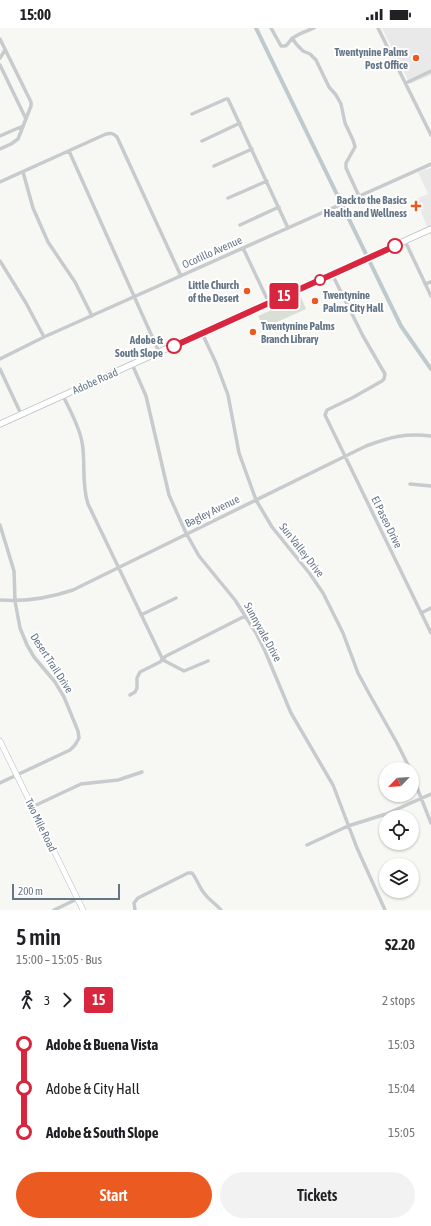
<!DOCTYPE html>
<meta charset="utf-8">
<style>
:root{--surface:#fff;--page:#f2f2f2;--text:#202124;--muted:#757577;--accent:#eb5b21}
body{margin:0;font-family:"Asap Condensed",sans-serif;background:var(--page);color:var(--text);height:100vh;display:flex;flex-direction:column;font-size:15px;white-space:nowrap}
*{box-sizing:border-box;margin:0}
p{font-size:13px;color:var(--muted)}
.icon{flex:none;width:22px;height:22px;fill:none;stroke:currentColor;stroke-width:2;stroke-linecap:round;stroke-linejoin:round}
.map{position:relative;height:882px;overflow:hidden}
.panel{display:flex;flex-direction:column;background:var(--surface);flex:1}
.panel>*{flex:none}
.badge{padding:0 8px;border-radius:3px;font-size:14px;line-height:26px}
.needle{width:26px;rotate:245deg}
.controls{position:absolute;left:379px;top:734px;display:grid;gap:8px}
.controls a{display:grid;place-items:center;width:40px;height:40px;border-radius:50%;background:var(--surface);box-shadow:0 1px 3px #0004;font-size:20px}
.scale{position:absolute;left:12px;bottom:10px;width:108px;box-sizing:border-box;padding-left:4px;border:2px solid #657687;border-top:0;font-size:11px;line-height:14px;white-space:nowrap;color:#657687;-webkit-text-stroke:3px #fff;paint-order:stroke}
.map>.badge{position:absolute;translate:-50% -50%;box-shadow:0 0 0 2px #fff}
.legs{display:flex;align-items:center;gap:6px;height:44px;padding:0 16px;font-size:13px}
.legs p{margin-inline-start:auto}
.overview{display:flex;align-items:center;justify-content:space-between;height:68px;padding:0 16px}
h1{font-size:22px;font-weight:600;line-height:30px}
.primary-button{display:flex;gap:8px;margin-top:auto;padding:8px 16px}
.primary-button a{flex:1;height:46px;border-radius:24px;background:var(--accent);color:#fff;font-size:16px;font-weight:600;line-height:46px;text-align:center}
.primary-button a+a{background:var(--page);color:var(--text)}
ul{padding:0 16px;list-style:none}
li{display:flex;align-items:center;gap:14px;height:44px;font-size:15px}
li i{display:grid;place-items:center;width:6px;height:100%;margin:0 5px;background:currentColor}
li i::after{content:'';width:10px;height:10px;margin:-5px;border:3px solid;border-radius:50%;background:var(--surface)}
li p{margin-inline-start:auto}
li:first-child i{background:linear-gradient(#0000 50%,currentColor 0)}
li:last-child i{background:linear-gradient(currentColor 50%,#0000 0)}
.status{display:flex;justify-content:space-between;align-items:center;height:28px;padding:0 20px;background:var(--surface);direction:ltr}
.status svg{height:11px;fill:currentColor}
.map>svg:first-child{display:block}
.built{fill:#e8e9e8}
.green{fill:#d8e0d5}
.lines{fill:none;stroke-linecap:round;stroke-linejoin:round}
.canal{stroke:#bfcace;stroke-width:4}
.secondary-casing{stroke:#b9bec3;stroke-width:6}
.primary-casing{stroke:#babec2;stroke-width:7}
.minor{stroke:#c7cbce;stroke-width:3.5}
.secondary{stroke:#fff;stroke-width:5}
.primary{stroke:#fff;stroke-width:5.5}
.line-1-casing{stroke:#fff;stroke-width:9}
.line-1{stroke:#d7263d;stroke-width:6}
.poi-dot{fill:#eb5b21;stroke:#fff;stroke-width:1.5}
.stop-1-dot{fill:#fff;stroke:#d7263d;stroke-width:2}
.labels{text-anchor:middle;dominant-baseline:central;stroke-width:4;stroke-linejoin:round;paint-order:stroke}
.poi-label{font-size:11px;font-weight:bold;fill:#657687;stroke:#fff;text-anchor:end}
.street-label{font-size:11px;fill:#657687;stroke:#fff}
.stop-label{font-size:11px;font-weight:bold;fill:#657687;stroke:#fff;text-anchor:end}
</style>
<div class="status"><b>15:00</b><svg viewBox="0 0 49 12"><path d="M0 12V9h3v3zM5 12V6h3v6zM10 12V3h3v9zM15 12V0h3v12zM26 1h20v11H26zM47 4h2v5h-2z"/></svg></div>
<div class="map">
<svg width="431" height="882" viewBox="0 0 431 882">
<rect width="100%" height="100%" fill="#f7f8f4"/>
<path class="built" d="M382,0H431V47L410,56Z
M431,140V209L416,171L428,166L418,144Z"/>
<path class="green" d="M301,269L306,281L264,300L258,288Z"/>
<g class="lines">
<path class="canal" d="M256,0L401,298L431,341"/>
<defs>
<path id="secondary" d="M0,713L83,882"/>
<path id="primary" d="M0,396L431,201"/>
</defs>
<use href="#secondary" class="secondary-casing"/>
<use href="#primary" class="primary-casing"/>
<path class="minor" d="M271,0L281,18C289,19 288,13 293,10C299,5 307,3 314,0
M378,0L431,107
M292,10L297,17L303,23L310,26L316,32L329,59L336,67L341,76L345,95L353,112L355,119L346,135V140L359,168
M0,11L31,74V78L18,111L11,116L0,121
M0,30L5,22
M0,37L26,91
M406,55L431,43
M192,86L226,71H228L288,200
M0,108L23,98
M202,113L240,95
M69,123L159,324
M214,138L252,121
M23,144L33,180L48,214L75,254L92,288
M0,154L106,106C111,105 113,105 117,109L181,248
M228,170L267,153
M240,197L279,179
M405,213L431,268
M243,220L269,275
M0,233L26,275L44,309
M332,246L363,308L385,346L384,351L382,353L352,370L327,382L325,387L431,605
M425,256L431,254
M202,305L216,335L228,367L239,425L256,472L272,499L310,546L323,565L343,605L358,645L371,669L397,715L410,741
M0,331L44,309L431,136
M132,336L146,368L169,467L186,505L199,528L235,572L256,605L265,623L291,685L333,757L357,820L385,882
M0,341L21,386
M63,368C70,382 79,398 82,414C86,435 81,455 88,476L163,632L184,643L208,633
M410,456L431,458
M0,497L14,543L15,573L20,600L27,617L34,629L55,654L64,669L78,703L79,710L75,717L70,722L0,755
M0,572C25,574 49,570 73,562L366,418C390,409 405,405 431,408
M421,585L431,580
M141,587L176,570
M130,667L135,664L137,660V650L140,644L160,634L166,628L178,622L245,588
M412,747L431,795
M32,779L81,756L118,752L142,744
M307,817L348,798L386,786L431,766
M54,882L77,871
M135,882L134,875L138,870L188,845H192C197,851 199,859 204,865C209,872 216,876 221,882"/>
<use href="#secondary" class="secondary"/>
<use href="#primary" class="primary"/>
</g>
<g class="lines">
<defs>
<path id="line-1" d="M174,318L395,218"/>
</defs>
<use href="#line-1" class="line-1-casing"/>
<use href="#line-1" class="line-1"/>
</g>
<g class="poi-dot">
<circle cx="416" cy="30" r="4"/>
<path d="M414 172h4v4h4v4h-4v4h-4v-4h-4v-4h4z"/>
<circle cx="247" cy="263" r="4"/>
<circle cx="315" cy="273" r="4"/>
<circle cx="253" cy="304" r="4"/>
</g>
<g class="stop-1-dot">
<circle cx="395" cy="218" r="7"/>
<circle cx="320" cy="252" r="5"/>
<circle cx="174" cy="318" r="7"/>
</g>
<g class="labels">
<g class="poi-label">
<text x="408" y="24">Twentynine Palms<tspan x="408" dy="13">Post Office</tspan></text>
<text x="407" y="172">Back to the Basics<tspan x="407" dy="13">Health and Wellness</tspan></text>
<text x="239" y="257">Little Church<tspan x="239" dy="13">of the Desert</tspan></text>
<text x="323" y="267" text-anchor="start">Twentynine<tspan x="323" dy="13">Palms City Hall</tspan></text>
<text x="261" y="298" text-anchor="start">Twentynine Palms<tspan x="261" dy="13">Branch Library</tspan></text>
</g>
<g class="street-label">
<text transform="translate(212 224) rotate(-24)">Ocotillo Avenue</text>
<text transform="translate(95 353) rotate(-24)">Adobe Road</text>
<text transform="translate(212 483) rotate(-26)">Bagley Avenue</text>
<text transform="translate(387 494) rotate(64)">El Paseo Drive</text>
<text transform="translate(302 522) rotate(52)">Sun Valley Drive</text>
<text transform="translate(263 604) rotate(61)">Sunnyvale Drive</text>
<text transform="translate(52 635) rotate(57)">Desert Trail Drive</text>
<text transform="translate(41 797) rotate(64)">Two Mile Road</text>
</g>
<g class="stop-label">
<text x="163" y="312">Adobe &amp;<tspan x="163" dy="13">South Slope</tspan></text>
</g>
</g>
</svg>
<div class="controls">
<a><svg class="needle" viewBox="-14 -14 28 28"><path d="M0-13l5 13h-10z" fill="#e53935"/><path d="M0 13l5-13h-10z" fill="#757577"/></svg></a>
<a><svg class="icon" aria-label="locate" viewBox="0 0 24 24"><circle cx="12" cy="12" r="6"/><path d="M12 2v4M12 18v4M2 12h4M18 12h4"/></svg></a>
<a><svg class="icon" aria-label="layers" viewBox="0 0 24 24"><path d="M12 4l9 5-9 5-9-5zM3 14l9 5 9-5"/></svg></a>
</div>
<div class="scale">200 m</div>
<b class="badge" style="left:284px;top:268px;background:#d7263d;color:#fff">15</b>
</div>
<section class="panel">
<div class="overview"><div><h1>5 min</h1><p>15:00 – 15:05 · Bus</p></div><b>$2.20</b></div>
<div class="legs"><svg class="icon" aria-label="walk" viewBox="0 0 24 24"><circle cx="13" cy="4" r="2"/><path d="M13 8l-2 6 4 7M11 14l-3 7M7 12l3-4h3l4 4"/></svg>3<svg class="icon" aria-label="forward" viewBox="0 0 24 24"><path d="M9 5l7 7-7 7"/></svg><b class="badge" style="background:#d7263d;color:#fff">15</b><p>2 stops</p></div>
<ul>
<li><i style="color:#d7263d"></i><b>Adobe &amp; Buena Vista</b><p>15:03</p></li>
<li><i style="color:#d7263d"></i><span>Adobe &amp; City Hall</span><p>15:04</p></li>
<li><i style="color:#d7263d"></i><b>Adobe &amp; South Slope</b><p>15:05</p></li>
</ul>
<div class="primary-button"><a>Start</a><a>Tickets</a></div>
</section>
